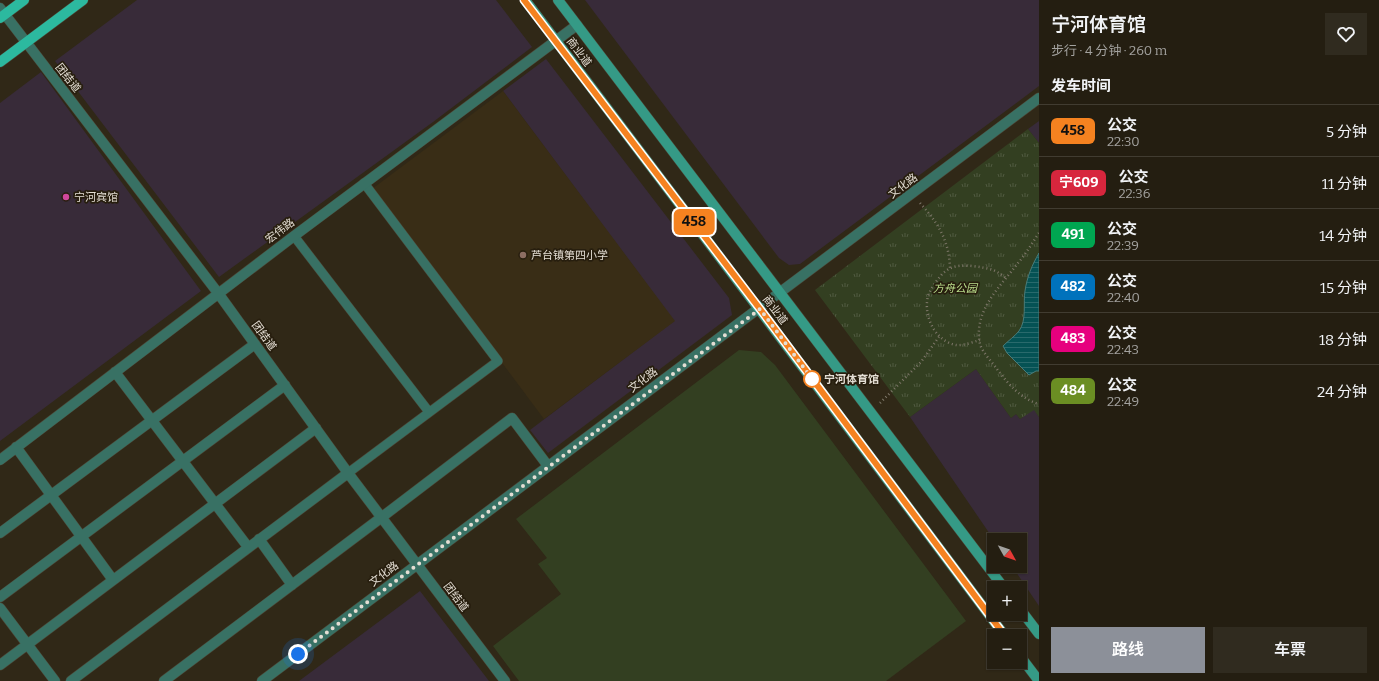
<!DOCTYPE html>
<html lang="zh">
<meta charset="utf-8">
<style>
:root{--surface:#241e11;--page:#302b1f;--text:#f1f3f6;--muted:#a3a29f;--line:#413c31;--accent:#8c9099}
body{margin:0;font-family:Bitter,"Noto Sans SC",serif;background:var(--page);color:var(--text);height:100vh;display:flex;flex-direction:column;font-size:15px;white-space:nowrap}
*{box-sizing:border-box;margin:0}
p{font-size:13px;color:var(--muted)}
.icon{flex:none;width:22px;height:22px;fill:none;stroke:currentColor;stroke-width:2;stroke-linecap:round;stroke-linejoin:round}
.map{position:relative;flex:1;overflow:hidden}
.panel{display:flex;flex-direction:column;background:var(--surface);width:340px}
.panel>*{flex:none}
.badge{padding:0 8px;border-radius:6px;font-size:14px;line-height:26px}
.needle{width:26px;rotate:130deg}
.buttons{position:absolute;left:987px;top:533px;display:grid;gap:8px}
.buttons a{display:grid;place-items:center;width:40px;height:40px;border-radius:0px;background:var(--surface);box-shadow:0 1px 3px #0004,0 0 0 1px var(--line);font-size:20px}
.you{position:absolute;width:20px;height:20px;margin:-10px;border:3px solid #fff;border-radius:50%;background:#1a73e8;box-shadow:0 0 0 6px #1a73e833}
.map>.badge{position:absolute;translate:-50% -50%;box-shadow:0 0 0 2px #fff}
h2{padding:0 12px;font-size:15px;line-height:36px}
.round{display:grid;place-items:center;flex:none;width:42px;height:42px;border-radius:0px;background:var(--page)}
.head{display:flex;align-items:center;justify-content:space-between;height:68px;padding:0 12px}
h1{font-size:19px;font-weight:600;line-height:30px}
.action{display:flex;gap:8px;margin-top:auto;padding:8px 12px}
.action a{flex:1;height:46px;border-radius:0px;background:var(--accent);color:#fff;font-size:16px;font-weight:600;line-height:46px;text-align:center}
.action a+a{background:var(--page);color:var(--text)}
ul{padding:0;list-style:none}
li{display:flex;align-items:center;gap:12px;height:52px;padding:0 12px;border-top:1px solid var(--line)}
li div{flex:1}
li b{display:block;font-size:15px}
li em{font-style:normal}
li .badge{min-width:44px;font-weight:700;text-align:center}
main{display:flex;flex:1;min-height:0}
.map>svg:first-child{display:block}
.commercial{fill:#382b39}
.built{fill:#392d16}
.grass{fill:#333f21}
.park{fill:url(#park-tufts)}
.water{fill:url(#water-rules);stroke:#487c7a}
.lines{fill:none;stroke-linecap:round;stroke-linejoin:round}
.service-casing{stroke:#4d4535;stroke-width:10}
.minor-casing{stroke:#4d4535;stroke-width:11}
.tertiary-casing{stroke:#4d4535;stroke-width:11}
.secondary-casing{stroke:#4d4535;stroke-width:11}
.primary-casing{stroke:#4d4535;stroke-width:11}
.path{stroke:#7e7769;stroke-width:2.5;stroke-dasharray:1 3;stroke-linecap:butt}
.service{stroke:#387164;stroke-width:9}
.minor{stroke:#387164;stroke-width:10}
.tertiary{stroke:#387164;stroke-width:10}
.secondary{stroke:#359a86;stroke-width:10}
.primary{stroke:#2cb99f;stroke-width:10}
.line-casing{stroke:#fff;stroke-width:9}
.line{stroke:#f58220;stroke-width:6}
.walk{stroke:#e4ded4;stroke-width:4;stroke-dasharray:0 7.2}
.hotel-dot{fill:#d1479c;stroke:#271e0e;stroke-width:1.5}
.education-dot{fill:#8d6e63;stroke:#271e0e;stroke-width:1.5}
.stop-dot{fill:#fff;stroke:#f58220;stroke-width:2}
.labels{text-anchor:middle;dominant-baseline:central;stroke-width:3.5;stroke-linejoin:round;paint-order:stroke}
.street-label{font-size:11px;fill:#e4ded4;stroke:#271e0e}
.poi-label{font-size:11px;fill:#e4ded4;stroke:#271e0e;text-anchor:start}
.park-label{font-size:11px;font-style:italic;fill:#badd8b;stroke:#271e0e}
.stop-label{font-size:11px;font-weight:bold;fill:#e4ded4;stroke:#271e0e;text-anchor:start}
</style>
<main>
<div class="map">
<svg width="1039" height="681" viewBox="0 0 1039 681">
<defs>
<pattern id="park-tufts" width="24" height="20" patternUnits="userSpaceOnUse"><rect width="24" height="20" fill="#333f21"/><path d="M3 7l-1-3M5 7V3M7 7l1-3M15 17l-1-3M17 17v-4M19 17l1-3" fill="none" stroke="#505a40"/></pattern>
<pattern id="water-rules" width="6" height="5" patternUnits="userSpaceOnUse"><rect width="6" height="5" fill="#055254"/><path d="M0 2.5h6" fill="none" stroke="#296a6c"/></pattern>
</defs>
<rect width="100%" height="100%" fill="#302817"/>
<path class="commercial" d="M137,0H496L532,47L433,122L219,277L55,61Z
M585,0H1039V86L800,264L789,265L779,258Z
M546,59L729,298L732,315L548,453L530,430L674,321L503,91Z
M41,72L201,291L0,441V103Z
M1039,121V143L1028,129Z
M976,369L1011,418L1016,414L1020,419L1034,409L1039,417V606L1012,566H1020V540H994L910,417Z
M420,591L489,681H299Z"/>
<path class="built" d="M503,91L675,321L544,419L372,189Z"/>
<path class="grass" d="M739,350L761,352L775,365L966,621L886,681H519L493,646L561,594L538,564L547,558L516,519Z"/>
<path class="park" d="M1028,129L1039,143V417L1034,410L1020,419L1016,414L1011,418L976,369L910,417L815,290Z"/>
<path class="water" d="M1039,253V371H1036L1029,375L1007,353L1003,346C1008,341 1015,336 1019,331C1027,320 1023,303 1025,291C1027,277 1032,265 1039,253Z"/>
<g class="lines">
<defs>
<path id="service" d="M294,236L429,412
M348,473L498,361L364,183"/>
<path id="minor" d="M0,8L218,293L348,473L505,681
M115,372L248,547
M16,447L113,580
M0,460L294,236L577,25
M0,533L255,344
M259,539L292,585
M0,597L285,385
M0,608L55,681
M0,665L316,428
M71,681L348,473
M164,681L382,517L512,418L548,466"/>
<path id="tertiary" d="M262,681L1039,98"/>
<path id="secondary" d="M525,0L759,309L1005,636
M558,0L1004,588
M1020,609L1039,634
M1020,656L1039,681"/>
<path id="primary" d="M0,18L24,0
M0,62L83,0"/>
</defs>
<use href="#service" class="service-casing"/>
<use href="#minor" class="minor-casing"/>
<use href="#tertiary" class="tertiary-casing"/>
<use href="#secondary" class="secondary-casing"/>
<use href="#primary" class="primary-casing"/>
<path class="path" d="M920,203C938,223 949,240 950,268
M1039,233C1032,243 1026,254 1018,263C1000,287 973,311 980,344C982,352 992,362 997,369C1008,384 1021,399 1039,404
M980,340C973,342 963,346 956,345C935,341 923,316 928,296C931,288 937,280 943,273C946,271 948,269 951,268C961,263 983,267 993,270C998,272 1002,275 1006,278
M880,403L921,362L939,337"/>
<use href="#service" class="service"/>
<use href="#minor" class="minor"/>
<use href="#tertiary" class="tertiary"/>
<use href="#secondary" class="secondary"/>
<use href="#primary" class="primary"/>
</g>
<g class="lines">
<defs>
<path id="line" d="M524,0L760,309L1005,636"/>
</defs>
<use href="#line" class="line-casing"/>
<use href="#line" class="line"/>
<path class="walk" d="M298,654L760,309L816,384L812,379"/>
</g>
<circle class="hotel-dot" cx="66" cy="197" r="4"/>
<circle class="education-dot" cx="523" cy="255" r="4"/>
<circle class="stop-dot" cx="812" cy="379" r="8"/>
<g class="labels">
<g class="street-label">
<text transform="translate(579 52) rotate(53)">商业道</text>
<text transform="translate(68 78) rotate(52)">团结道</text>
<text transform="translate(903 186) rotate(-37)">文化路</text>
<text transform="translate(280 231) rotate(-37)">宏伟路</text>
<text transform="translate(775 310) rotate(53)">商业道</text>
<text transform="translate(264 336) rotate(54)">团结道</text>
<text transform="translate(643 380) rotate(-37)">文化路</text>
<text transform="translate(384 574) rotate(-37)">文化路</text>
<text transform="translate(456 597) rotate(53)">团结道</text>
</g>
<g class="poi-label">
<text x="74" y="197">宁河宾馆</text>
<text x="531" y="255">芦台镇第四小学</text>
</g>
<g class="park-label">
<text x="955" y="288">方舟公园</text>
</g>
<g class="stop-label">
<text x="824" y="379">宁河体育馆</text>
</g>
</g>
</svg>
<div class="buttons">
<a><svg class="needle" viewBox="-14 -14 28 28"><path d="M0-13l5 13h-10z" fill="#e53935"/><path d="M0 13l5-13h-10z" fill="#a3a29f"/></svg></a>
<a>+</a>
<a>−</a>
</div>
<div class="you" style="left:298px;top:654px"></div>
<b class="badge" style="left:694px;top:222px;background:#f58220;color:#111">458</b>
</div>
<section class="panel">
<div class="head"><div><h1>宁河体育馆</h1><p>步行 · 4 分钟 · 260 m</p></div><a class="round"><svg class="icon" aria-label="heart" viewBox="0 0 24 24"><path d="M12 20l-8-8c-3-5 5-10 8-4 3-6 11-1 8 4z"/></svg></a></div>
<h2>发车时间</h2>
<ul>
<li><span class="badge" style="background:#f58220;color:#111">458</span><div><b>公交</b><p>22:30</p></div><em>5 分钟</em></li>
<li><span class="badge" style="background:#d7263d;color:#fff">宁609</span><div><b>公交</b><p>22:36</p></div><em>11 分钟</em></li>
<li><span class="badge" style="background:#00a651;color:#fff">491</span><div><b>公交</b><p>22:39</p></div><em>14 分钟</em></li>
<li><span class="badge" style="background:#0072bc;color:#fff">482</span><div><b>公交</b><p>22:40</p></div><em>15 分钟</em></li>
<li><span class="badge" style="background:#e6007e;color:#fff">483</span><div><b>公交</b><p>22:43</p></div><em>18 分钟</em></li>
<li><span class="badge" style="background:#6b8e23;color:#fff">484</span><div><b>公交</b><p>22:49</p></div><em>24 分钟</em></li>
</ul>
<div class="action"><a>路线</a><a>车票</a></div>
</section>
</main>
